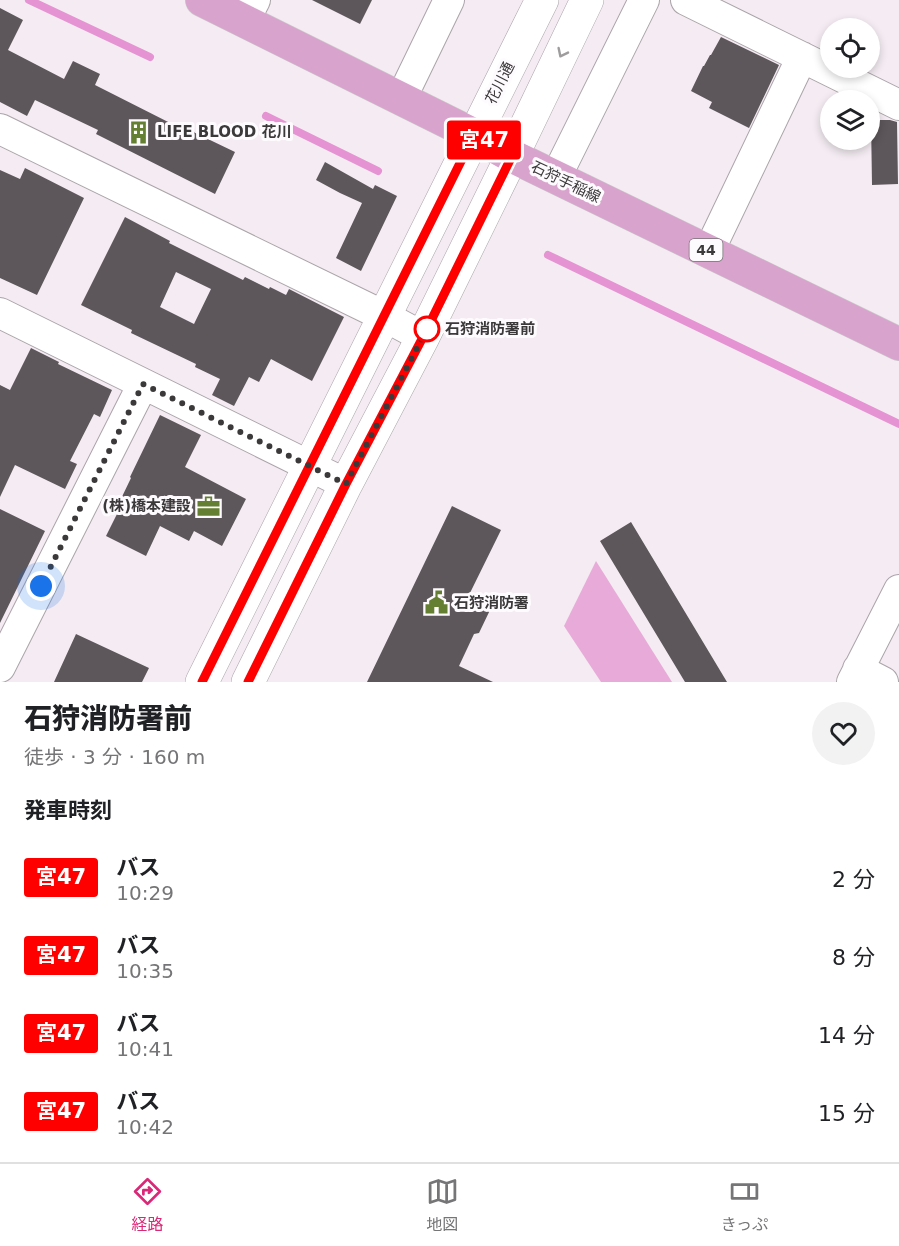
<!DOCTYPE html>
<html lang="ja">
<meta charset="utf-8">
<style>
:root{--surface:#fff;--page:#f2f2f2;--text:#202124;--muted:#757577;--line:#e0e0e0;--accent:#db2777}
body{margin:0;font-family:"DejaVu Sans","Noto Sans JP",sans-serif;background:var(--page);color:var(--text);height:100vh;display:flex;flex-direction:column;font-size:22px;white-space:nowrap}
*{box-sizing:border-box;margin:0}
p{font-size:20px;color:var(--muted)}
.icon{flex:none;width:33px;height:33px;fill:none;stroke:currentColor;stroke-width:2;stroke-linecap:round;stroke-linejoin:round}
.map{position:relative;height:682px;overflow:hidden}
.drawer{display:flex;flex-direction:column;background:var(--surface);flex:1}
.drawer>*{flex:none}
.badge{padding:0 12px;border-radius:4px;font-size:21px;line-height:39px}
.tools{position:absolute;left:820px;top:18px;display:grid;gap:12px}
.tools a{display:grid;place-items:center;width:60px;height:60px;border-radius:50%;background:var(--surface);box-shadow:0 3px 9px #0003;font-size:30px}
.you{position:absolute;width:30px;height:30px;margin:-15px;border:4px solid #fff;border-radius:50%;background:#1a73e8;box-shadow:0 0 0 9px #1a73e833}
.map>.badge{position:absolute;translate:-50% -50%;box-shadow:0 0 0 3px #fff}
h2{padding:0 24px;font-size:22px;line-height:54px}
.round{display:grid;place-items:center;flex:none;width:63px;height:63px;border-radius:32px;background:var(--page)}
.summary{display:flex;align-items:center;justify-content:space-between;height:102px;padding:0 24px}
h1{font-size:28px;font-weight:800;line-height:45px}
ul{padding:0;list-style:none}
li{display:flex;align-items:center;gap:18px;height:78px;padding:0 24px}
li div{flex:1}
li b{display:block;font-size:22px}
li em{font-style:normal}
li .badge{min-width:66px;font-weight:700;text-align:center}
.tabs{display:flex;justify-content:space-around;align-items:center;height:84px;border-top:2px solid var(--line);background:var(--surface);font-size:16px;color:var(--muted)}
.tabs a{display:grid;justify-items:center;gap:3px}
.tabs .selected{color:var(--accent)}
.map>svg:first-child{display:block}
.green{fill:#e8abd9}
.lines{fill:none;stroke-linecap:round;stroke-linejoin:round}
.stream{stroke:#e593d2;stroke-width:8}
.building{fill:#5d565b;fill-rule:evenodd}
.minor-casing{stroke:#aba4a9;stroke-width:32}
.tertiary-casing{stroke:#aba4a9;stroke-width:34}
.primary-casing{stroke:#ccc;stroke-width:34}
.minor{stroke:#fff;stroke-width:30}
.tertiary{stroke:#fff;stroke-width:33}
.primary{stroke:#d8a4cd;stroke-width:33}
.oneway{stroke:#9e9c9d}
.line-casing{stroke:#fff;stroke-width:14}
.line{stroke:#f00;stroke-width:9}
.walk{stroke:#3c393b;stroke-width:6;stroke-dasharray:0 10.8}
.stop-dot{fill:#fff;stroke:#f00;stroke-width:3}
.labels{text-anchor:middle;dominant-baseline:central;stroke-width:6;stroke-linejoin:round;paint-order:stroke}
.shield{fill:#fefbfe;stroke:#767376;stroke-width:1.5}
.shield-label{font-size:14px;font-weight:bold;fill:#3c393b}
.street-label{font-size:15px;fill:#3c393b;stroke:#fefbfe}
.poi-label{font-size:15px;font-weight:bold;fill:#3c393b;stroke:#fefbfe;text-anchor:start}
.stop-label{font-size:15px;font-weight:bold;fill:#3c393b;stroke:#fefbfe;text-anchor:start}
</style>
<div class="map">
<svg width="899" height="682" viewBox="0 0 899 682">
<rect width="100%" height="100%" fill="#f4ecf2"/>
<path class="green" d="M596,561L672,682H601L564,626Z"/>
<g class="lines">
<path class="stream" d="M29,0L150,57
M266,116L378,171
M548,255L899,424"/>
</g>
<path class="building" d="M312,0H372L360,24Z
M0,8L23,20L8,50L64,79L73,61L100,74L95,85L184,130L185,128L235,152L215,194L96,134L98,130L35,100L27,116L0,102Z
M721,37L779,65L749,128L709,108L712,102L691,91L703,66H704L710,55H711Z
M871,120H890L897,122L898,184L872,185Z
M325,162L373,189L375,185L397,196L361,271L336,258L362,203L340,193L316,180Z
M25,168L84,198L37,295L0,278V170L20,179Z
M125,217L170,241L169,243L243,280L245,277L269,289L270,287L286,295L289,289L344,317L312,381L271,359L259,382L249,377L234,406L212,395L220,379L195,367L196,364L131,333L132,330L81,305ZM176,272L211,289L194,324L160,307Z
M31,348L59,362L58,364L112,390L100,417L94,414L70,461L77,464L65,489L15,465L0,497V385L10,390Z
M160,415L201,435L185,467L246,499L222,546L194,531L189,541L160,526L146,556L106,536L121,506L118,505L131,478L130,477Z
M452,506L501,530L468,597L491,608L479,633L474,634L459,666L493,682H367Z
M0,509L45,531L0,623Z
M631,522L727,682H685L600,541Z
M76,634L149,668L142,682H54Z"/>
<g class="lines">
<defs>
<path id="minor" d="M686,0L899,105
M244,21L255,0
M401,99L449,0
M0,129L384,316L423,337
M556,177L644,0
M709,251L802,57
M0,313L346,484
M0,667L143,384
M858,669L883,682
M852,682L899,590"/>
<path id="tertiary" d="M202,682L542,0
M248,682L346,484L423,337L512,156L587,0"/>
<path id="primary" d="M202,0L474,135L512,156L899,344"/>
</defs>
<use href="#minor" class="minor-casing"/>
<use href="#tertiary" class="tertiary-casing"/>
<use href="#primary" class="primary-casing"/>
<use href="#minor" class="minor"/>
<use href="#tertiary" class="tertiary"/>
<use href="#primary" class="primary"/>
</g>
<defs><path id="oneway-chevron" d="M-2-3.5L2.5 0L-2 3.5" fill="none" stroke-width="1.6" stroke-linecap="round" stroke-linejoin="round" transform="scale(1.5)"/></defs>
<use class="oneway" href="#oneway-chevron" transform="translate(562 53) rotate(116)"/>
<g class="lines">
<defs>
<path id="line" d="M202,682L474,135L512,156L423,337L346,484L248,682"/>
</defs>
<use href="#line" class="line-casing"/>
<use href="#line" class="line"/>
<path class="walk" d="M41,586L143,384L346,484L427,329"/>
</g>
<defs>
<symbol id="building-bare" viewBox="-9 -9 18 18"><path d="M-4-6H4V6H1V3H-1V6H-4ZM-2.5-4.3h1.7v1.8h-1.7ZM.8-4.3h1.7v1.8H.8ZM-2.5-1h1.7V.8h-1.7ZM.8-1h1.7V.8H.8Z" fill="#647f32" stroke="#fefbfe" stroke-width="2.5" paint-order="stroke"/></symbol>
<symbol id="office-bare" viewBox="-9 -9 18 18"><path d="M-6-3h4V-5.5h4V-3h4V5H-6ZM-1-4.5V-3h2v-1.5ZM-6 0V1H6V0Z" fill="#647f32" stroke="#fefbfe" stroke-width="2.5" paint-order="stroke"/></symbol>
<symbol id="civic-bare" viewBox="-9 -9 18 18"><path d="M-.6-6.5H3V-4.5H.6V-3L4-1V1h2V6H-6V1h2V-1L-.6-3ZM-1.2 2.5V6h2.4V2.5Z" fill="#647f32" stroke="#fefbfe" stroke-width="2.5" paint-order="stroke"/></symbol>
</defs>
<g fill-rule="evenodd">
<use href="#building-bare" x="122" y="116" width="33" height="33"/>
<use href="#office-bare" x="192" y="490" width="33" height="33"/>
<use href="#civic-bare" x="420" y="586" width="33" height="33"/>
</g>
<circle class="stop-dot" cx="427" cy="329" r="12"/>
<g class="labels">
<rect class="shield" x="689.5" y="239" width="33" height="22" rx="4.5"/>
<g class="shield-label">
<text x="706" y="250">44</text>
</g>
<g class="street-label">
<text transform="translate(500 83) rotate(-63)">花川通</text>
<text transform="translate(566 182) rotate(26)">石狩手稲線</text>
</g>
<g class="poi-label">
<text x="157" y="132">LIFE BLOOD 花川</text>
<text x="191" y="506" text-anchor="end">(株)橋本建設</text>
<text x="454" y="603">石狩消防署</text>
</g>
<g class="stop-label">
<text x="445" y="329">石狩消防署前</text>
</g>
</g>
</svg>
<div class="tools">
<a><svg class="icon" aria-label="locate" viewBox="0 0 24 24"><circle cx="12" cy="12" r="6"/><path d="M12 2v4M12 18v4M2 12h4M18 12h4"/></svg></a>
<a><svg class="icon" aria-label="layers" viewBox="0 0 24 24"><path d="M12 4l9 5-9 5-9-5zM3 14l9 5 9-5"/></svg></a>
</div>
<div class="you" style="left:41px;top:586px"></div>
<b class="badge" style="left:484px;top:140px;background:#f00;color:#fff">宮47</b>
</div>
<section class="drawer">
<div class="summary"><div><h1>石狩消防署前</h1><p>徒歩 · 3 分 · 160 m</p></div><a class="round"><svg class="icon" aria-label="heart" viewBox="0 0 24 24"><path d="M12 20l-8-8c-3-5 5-10 8-4 3-6 11-1 8 4z"/></svg></a></div>
<h2>発車時刻</h2>
<ul>
<li><span class="badge" style="background:#f00;color:#fff">宮47</span><div><b>バス</b><p>10:29</p></div><em>2 分</em></li>
<li><span class="badge" style="background:#f00;color:#fff">宮47</span><div><b>バス</b><p>10:35</p></div><em>8 分</em></li>
<li><span class="badge" style="background:#f00;color:#fff">宮47</span><div><b>バス</b><p>10:41</p></div><em>14 分</em></li>
<li><span class="badge" style="background:#f00;color:#fff">宮47</span><div><b>バス</b><p>10:42</p></div><em>15 分</em></li>
</ul>
</section>
<nav class="tabs">
<a class="selected"><svg class="icon" aria-label="directions" viewBox="0 0 24 24"><path d="M12 3l9 9-9 9-9-9zM9 14v-3h6M13 9l2 2-2 2"/></svg>経路</a>
<a><svg class="icon" aria-label="map" viewBox="0 0 24 24"><path d="M3 6l6-2 6 2 6-2v14l-6 2-6-2-6 2zM9 4v14M15 6v14"/></svg>地図</a>
<a><svg class="icon" aria-label="tickets" viewBox="0 0 24 24"><path d="M3 7h18v10H3zM15 7v10"/></svg>きっぷ</a>
</nav>
